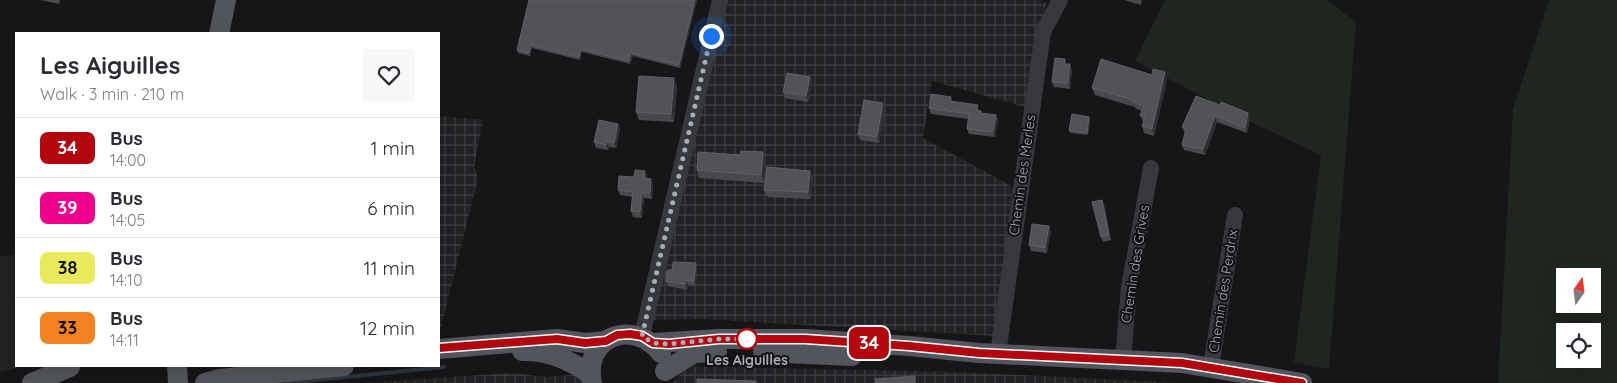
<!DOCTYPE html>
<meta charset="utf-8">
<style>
:root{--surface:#fff;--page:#f7f7f7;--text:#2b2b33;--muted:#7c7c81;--line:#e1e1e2}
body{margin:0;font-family:Quicksand,sans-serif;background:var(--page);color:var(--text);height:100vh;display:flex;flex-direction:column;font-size:19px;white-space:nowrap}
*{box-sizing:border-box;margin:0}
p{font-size:16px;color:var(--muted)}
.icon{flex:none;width:28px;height:28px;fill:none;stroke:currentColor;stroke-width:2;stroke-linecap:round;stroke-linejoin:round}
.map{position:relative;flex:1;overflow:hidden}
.sheet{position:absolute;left:15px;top:32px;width:425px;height:335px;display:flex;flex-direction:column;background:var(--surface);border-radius:0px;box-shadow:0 5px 20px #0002}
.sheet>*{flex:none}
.badge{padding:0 10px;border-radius:8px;font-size:18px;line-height:32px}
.needle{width:32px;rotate:14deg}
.fabs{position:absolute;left:1556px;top:268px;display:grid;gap:10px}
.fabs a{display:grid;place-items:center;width:45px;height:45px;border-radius:0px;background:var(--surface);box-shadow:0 5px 20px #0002;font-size:25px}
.you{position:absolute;width:25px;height:25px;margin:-12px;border:4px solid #fff;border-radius:50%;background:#1a73e8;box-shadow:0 0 0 8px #1a73e833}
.map>.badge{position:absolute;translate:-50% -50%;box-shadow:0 0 0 2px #fff}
.round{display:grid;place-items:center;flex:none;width:52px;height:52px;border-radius:0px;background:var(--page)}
.overview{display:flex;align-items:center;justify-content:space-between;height:85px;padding:0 25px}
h1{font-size:24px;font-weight:800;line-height:38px}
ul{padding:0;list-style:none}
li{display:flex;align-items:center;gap:15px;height:60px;padding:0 25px;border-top:1px solid var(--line)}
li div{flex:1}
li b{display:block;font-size:19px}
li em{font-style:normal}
li .badge{min-width:55px;font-weight:700;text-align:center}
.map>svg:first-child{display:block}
.built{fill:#222225}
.industrial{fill:url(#industrial-grid)}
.green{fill:#1e261f;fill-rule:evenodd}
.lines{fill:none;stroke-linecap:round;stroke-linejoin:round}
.stream{stroke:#2c353c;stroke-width:4}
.minor{stroke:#37383d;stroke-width:16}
.major{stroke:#53555c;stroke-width:20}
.wall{fill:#47494d}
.shaded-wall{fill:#2f3033}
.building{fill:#525359;stroke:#5f6168}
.line-casing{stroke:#fff;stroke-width:11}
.line{stroke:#b2070f;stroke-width:8}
.walk{stroke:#a8adb8;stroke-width:5;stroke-dasharray:0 9}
.stop-dot{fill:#fff;stroke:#b2070f;stroke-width:2.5}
.labels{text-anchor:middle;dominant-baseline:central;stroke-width:4;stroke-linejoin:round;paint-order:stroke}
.street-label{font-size:14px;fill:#a8adb8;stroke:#111113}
.stop-label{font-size:14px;font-weight:bold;fill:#a8adb8;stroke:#111113}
</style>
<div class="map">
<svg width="1617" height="383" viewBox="0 0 1617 383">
<defs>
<pattern id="industrial-grid" width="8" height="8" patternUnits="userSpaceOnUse" patternTransform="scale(1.25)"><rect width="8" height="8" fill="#222225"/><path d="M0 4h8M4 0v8" fill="none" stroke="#3f3f43"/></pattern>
</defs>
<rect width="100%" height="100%" fill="#161618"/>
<path class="built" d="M16,254V366H25L0,372V257Z"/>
<path class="industrial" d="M721,0H1039L1046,3L1025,107L932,81L923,138L1017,189L996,336L703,319L648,320Z
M439,116L483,120L474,167L478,178L439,336Z
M686,366L958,372L1180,383H673Z
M510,373L546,377L585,374L589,383H366Z"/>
<path class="green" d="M1165,0H1327L1356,22L1329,369L1294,362L1321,155L1257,125L1135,61Z
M1549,0H1617V383H1498L1513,109ZM1592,276V304H1565V276ZM1592,331V359H1565V331Z"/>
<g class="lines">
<path class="stream" d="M287,383L444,367"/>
<path class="minor" d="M642,336L720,0
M998,354L1043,32L1060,0
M1123,361L1129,287L1151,168
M1211,367L1235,215"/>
<path class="major" d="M219,34L226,0
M653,343L719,339H805L909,346L979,353L1182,363L1302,383
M439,349L557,339L585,343L606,341
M522,351C548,350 569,360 590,374
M763,352L852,356
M177,366L178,383
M665,371L694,353L717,352
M32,383L70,367
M205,383L220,379L344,366
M592,383C582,337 633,317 661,353"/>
</g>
<path class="wall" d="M40,0H60L59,4Z
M529,0H697L680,68L633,56L630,64L582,52L580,60L532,48L530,56L518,53L517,50Z
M1124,0H1142L1141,5Z
M1067,64L1072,70L1070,89L1054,87L1052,82Z
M1152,75L1167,79L1154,136L1144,133L1142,126L1143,122L1140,115L1142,111L1136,109L1135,107L1095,95L1092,88Z
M812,83L808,102L785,98L783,92Z
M677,86L674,122L639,120L636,112Z
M1196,96L1250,119L1247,133L1217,122L1205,155L1184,150L1182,145L1185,133L1182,127Z
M951,97L952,102L981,111L982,113L996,115L998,120L995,137L969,134L967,129L968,119L931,114L929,108Z
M885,109L879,143L860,140L858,134Z
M1089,117L1090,120L1088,135L1070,133L1069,130Z
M620,129L616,148L609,147L608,150L596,148L594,142Z
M763,152L766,160L764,183L699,178L697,170L740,155Z
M810,171L813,178L811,199L767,197L764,190Z
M647,176L646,178L653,184L652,199L644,198L642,218L633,217L631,211L632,197L620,195L618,190L634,177Z
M1104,205L1111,240L1103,242L1101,237Z
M1049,226L1051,231L1047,253L1031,251L1029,245Z
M696,263L697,269L696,286L688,285L687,290L668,286L666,281L672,270Z"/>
<path class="shaded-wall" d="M695,0H697L680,68L679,65Z
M531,45L532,48L530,56L529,53Z
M581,49L582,52L580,60L579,57Z
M631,53L633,56L630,64L629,61Z
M1070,64L1072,70L1070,89L1068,83Z
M1165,72L1167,79L1154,136L1152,129Z
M810,77L812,83L808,102L806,96Z
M674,78L677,86L674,122L671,114Z
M883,103L885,109L879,143L877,137Z
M1248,113L1250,119L1247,133L1245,128Z
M996,115L998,120L995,137L993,132Z
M1215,116L1217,122L1205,155L1203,149Z
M1089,117L1090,120L1088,135L1087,133Z
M618,124L620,129L616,148L614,143Z
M607,141L609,147L608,150L606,145Z
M763,152L766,160L764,183L761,175Z
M645,171L647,176L646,184L644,178Z
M810,171L813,178L811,199L808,192Z
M651,179L653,184L652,199L650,193Z
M642,193L644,198L642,218L640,212Z
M1102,200L1104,205L1111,240L1109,235Z
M1049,226L1051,231L1047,253L1045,248Z
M696,263L697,269L696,286L694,281Z
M686,280L688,285L687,290L685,284Z"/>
<path class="building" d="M529,0H695L679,65L631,53L629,61L581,49L579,57L531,45L529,53L517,50Z
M1055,58L1065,59V64H1070L1068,83L1052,82Z
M1101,59L1152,75L1153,69L1165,72L1152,129L1142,126L1145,117L1140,115L1144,106L1133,102L1134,100L1092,88Z
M787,73L810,77L806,96L783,92Z
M639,76L674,78L671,114L636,112Z
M931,94L951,97L950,101L978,105L977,110L981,111V113L996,115L993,132L967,129L969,114L929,108Z
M1196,96L1220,105L1221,102L1248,113L1245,128L1215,116L1203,149L1182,145L1186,129L1182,127Z
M864,100L883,103L877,137L858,134Z
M1072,114L1089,117L1087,133L1069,130Z
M599,120L618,124L614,143L607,141L606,145L594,142Z
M741,151L763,152L761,175L697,170L698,152L740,155Z
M767,167L810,171L808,192L764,190Z
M635,170L645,171L644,178L651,179L650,193H642L640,212L631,211L633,192L618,190L619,176L634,177Z
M1102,200L1109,235L1101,237L1092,202Z
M1032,224L1049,226L1045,248L1029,245Z
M673,262L696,263L694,281L686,280L685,284L666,281L667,270H672Z
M915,376V383H876L875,379Z
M697,379L756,381V383H697Z"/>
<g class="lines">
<defs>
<path id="line" d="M439,348L557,339L585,343L606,341L617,335L630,334L642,336L653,343L669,344L719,339H805L909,346L979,353L1182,363L1302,383"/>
</defs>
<use href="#line" class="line-casing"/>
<use href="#line" class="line"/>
<path class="walk" d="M711,36L642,336L653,343L669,344L719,339H747"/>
</g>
<circle class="stop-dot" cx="747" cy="339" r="10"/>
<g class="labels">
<g class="street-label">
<text transform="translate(1022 175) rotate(-82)">Chemin des Merles</text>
<text transform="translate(1135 264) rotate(-81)">Chemin des Grives</text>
<text transform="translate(1223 291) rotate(-81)">Chemin des Perdrix</text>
</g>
<g class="stop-label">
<text x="747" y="360">Les Aiguilles</text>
</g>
</g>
</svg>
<div class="fabs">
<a><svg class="needle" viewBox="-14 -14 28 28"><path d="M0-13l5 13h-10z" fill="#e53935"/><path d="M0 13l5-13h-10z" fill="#7c7c81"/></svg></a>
<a><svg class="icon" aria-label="locate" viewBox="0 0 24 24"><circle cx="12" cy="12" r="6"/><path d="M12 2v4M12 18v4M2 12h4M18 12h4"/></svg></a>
</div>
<div class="you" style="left:711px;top:36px"></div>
<b class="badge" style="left:869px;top:343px;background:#b2070f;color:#fff">34</b>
<section class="sheet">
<div class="overview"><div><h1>Les Aiguilles</h1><p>Walk · 3 min · 210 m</p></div><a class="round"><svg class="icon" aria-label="heart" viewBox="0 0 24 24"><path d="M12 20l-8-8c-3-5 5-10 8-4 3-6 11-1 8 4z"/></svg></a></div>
<ul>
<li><span class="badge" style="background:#b2070f;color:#fff">34</span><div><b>Bus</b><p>14:00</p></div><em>1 min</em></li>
<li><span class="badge" style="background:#ee008b;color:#fff">39</span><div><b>Bus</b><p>14:05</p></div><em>6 min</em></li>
<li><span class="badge" style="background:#e9e95c;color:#111">38</span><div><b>Bus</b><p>14:10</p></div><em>11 min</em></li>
<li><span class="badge" style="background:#f58220;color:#111">33</span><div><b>Bus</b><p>14:11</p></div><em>12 min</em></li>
</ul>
</section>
</div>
